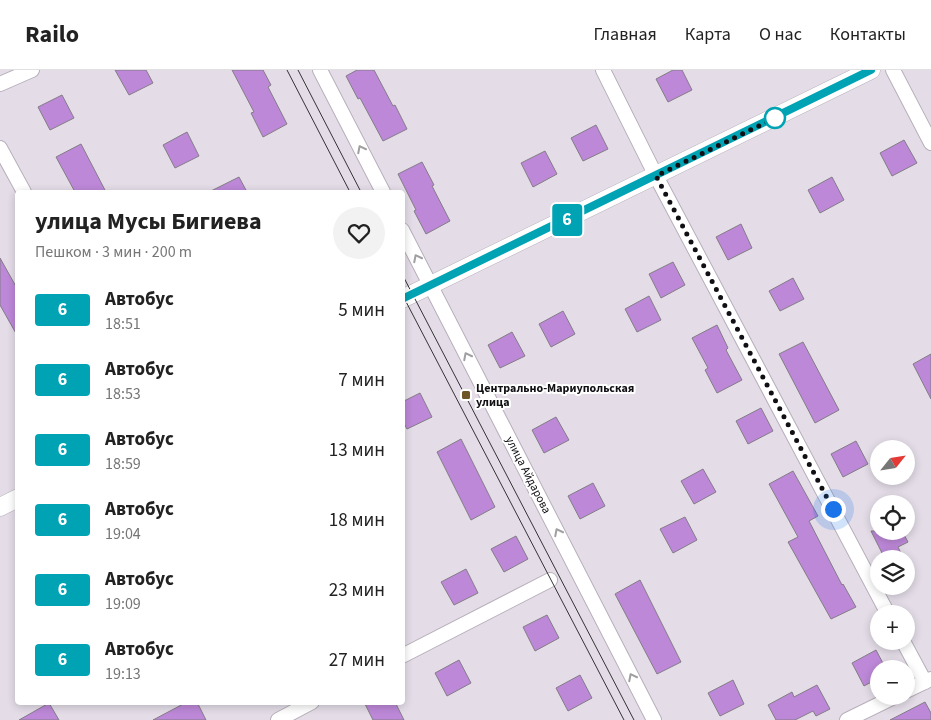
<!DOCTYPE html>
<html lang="ru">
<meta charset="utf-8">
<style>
:root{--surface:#fff;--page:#f2f2f2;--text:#222;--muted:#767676;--line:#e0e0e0}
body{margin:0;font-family:"Source Sans 3",sans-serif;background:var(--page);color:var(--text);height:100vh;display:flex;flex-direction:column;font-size:19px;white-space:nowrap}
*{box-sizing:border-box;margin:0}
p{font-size:16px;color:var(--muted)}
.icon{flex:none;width:28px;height:28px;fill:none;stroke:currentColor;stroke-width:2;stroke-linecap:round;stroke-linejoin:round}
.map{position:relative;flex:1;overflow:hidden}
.details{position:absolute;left:15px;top:120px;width:390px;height:515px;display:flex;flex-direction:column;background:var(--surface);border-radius:5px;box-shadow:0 2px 8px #0003}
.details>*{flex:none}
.badge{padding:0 10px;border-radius:4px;font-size:18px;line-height:32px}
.needle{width:32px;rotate:60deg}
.fabs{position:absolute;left:870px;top:370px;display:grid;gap:10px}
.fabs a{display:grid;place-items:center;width:45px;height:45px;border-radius:50%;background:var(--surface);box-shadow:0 2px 8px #0003;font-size:25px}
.you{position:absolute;width:25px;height:25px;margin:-12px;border:4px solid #fff;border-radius:50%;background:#1a73e8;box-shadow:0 0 0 8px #1a73e833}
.map>.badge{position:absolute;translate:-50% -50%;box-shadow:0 0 0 2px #fff}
.round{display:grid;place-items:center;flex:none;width:52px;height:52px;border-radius:26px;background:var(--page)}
.summary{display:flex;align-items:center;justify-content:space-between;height:85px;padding:0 20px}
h1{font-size:24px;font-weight:700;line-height:38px}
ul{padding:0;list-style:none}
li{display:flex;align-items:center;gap:15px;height:70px;padding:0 20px}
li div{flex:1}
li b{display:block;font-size:19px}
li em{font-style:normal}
li .badge{min-width:55px;font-weight:700;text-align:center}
header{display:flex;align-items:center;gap:30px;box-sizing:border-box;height:70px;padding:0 25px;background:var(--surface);border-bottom:1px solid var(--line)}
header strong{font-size:24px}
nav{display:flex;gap:28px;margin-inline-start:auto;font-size:18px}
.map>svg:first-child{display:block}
.building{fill:#bd88d8;stroke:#837c87}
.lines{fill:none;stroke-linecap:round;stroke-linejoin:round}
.minor-casing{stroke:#b7afbb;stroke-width:16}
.tertiary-casing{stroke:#b7afbb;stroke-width:19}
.minor{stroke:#fff;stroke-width:14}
.tertiary{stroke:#fff;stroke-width:18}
.tram{stroke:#353237;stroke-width:1}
.oneway{stroke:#a09fa1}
.line-casing{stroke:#fff;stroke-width:11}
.line{stroke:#00a3b4;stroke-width:8}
.walk{stroke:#110f13;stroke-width:5;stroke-dasharray:0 9}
.stop-dot{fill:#fff;stroke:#00a3b4;stroke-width:2.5}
.poi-dot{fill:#6e5627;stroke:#fff;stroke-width:2}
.labels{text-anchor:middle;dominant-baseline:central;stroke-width:4;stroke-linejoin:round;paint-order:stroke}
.poi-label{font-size:12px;font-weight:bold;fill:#110f13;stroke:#fff;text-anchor:start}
.street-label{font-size:12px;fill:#110f13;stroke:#fff}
</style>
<header>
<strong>Railo</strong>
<nav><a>Главная</a><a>Карта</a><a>О нас</a><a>Контакты</a></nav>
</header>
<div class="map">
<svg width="931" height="650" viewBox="0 0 931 650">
<rect width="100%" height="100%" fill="#e4dde8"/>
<path class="building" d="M115,0H146L153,13L129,25Z
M232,0H263L271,15L268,17L287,54L263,67L251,43L254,42Z
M357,0H374L393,36L395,35L407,59L383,71L360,28L358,29L346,6Z
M673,0H682L692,20L668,32L656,9Z
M62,25L74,48L50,60L38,37Z
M596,55L608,79L583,91L571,68Z
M187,62L199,86L175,98L163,75Z
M904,70L917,93L892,106L880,83Z
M81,74L106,122H75L56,87Z
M545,81L557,104L533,117L521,93Z
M422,92L434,115L432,116L450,151L426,164L414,141L416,140L398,104Z
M239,107L247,122H209Z
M832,107L844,130L820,143L808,120Z
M741,154L752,178L728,190L716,167Z
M0,188L18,220V267L0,235Z
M673,192L685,215L661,228L649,204Z
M793,208L804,229L780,241L769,221Z
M649,226L661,250L637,262L625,239Z
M563,241L575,264L551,277L539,254Z
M717,255L728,278L726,280L742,310L717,323L705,300L708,298L692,268Z
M512,262L525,286L500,298L488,275Z
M803,272L839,340L815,353L779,284Z
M931,284V329L913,294Z
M420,323L432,347L407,359L402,350V332Z
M761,338L773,361L748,374L736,351Z
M556,347L569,370L544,383L532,360Z
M461,369L495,437L471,450L437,382Z
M856,371L868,394L843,407L831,384Z
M703,399L716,422L694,434L681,411Z
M793,401L818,446L809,451L842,515L843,514L856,537L831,549L788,472L798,467L769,414Z
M593,413L605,436L580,449L568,426Z
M685,447L697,470L673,483L660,459Z
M871,461H902L908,472L898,477L904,489H885Z
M516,466L528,489L504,502L491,479Z
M466,499L478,523L454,535L441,512Z
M640,510L681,592L657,604L615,524Z
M547,545L559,568L535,581L523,557Z
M876,580L886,599H879V608L864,616L852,593Z
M459,590L471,613L447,626L435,603Z
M580,605L592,628L568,641L556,618Z
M733,610L744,634L720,646L708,623Z
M817,615L830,639L816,646L813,641L795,650H776L768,635L792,622L794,627Z
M187,632H197L206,650H153Z
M364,632H395L404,650H373Z
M925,632L931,643V650H890Z
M49,633L59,650H19Z"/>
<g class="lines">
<defs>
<path id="minor" d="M320,0L383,122
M603,0L656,106L888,544
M893,0L931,73
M0,14L32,0
M0,78L24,122
M402,160L654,650
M903,571L925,612
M402,586L550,510
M906,621L931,609
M278,650L312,632
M847,650L896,626"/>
<path id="tertiary" d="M402,229L871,0
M0,437L18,428"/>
</defs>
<use href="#minor" class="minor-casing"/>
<use href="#tertiary" class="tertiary-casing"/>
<use href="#minor" class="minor"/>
<use href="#tertiary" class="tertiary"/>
<path class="tram" d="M287,0L350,122
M298,0L361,122
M402,204L634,650
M402,224L624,650"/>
</g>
<defs><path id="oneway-chevron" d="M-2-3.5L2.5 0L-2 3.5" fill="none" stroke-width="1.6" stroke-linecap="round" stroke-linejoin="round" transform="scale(1.25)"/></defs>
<g class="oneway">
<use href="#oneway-chevron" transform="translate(361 79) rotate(-117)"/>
<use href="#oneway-chevron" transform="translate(417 188) rotate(-117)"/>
<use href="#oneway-chevron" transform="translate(467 286) rotate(-117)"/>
<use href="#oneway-chevron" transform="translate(558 462) rotate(-117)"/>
<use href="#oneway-chevron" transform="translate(632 607) rotate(-117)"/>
</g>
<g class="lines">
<defs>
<path id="line" d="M402,229L871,0"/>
</defs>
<use href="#line" class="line-casing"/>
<use href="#line" class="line"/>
<path class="walk" d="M775,48L656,106L833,439"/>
</g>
<circle class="stop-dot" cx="775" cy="48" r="10"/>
<rect class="poi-dot" x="461" y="320" width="10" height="10" rx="2.5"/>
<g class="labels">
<g class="poi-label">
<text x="476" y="318">Центрально-Мариупольская<tspan x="476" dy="14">улица</tspan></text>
</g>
<g class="street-label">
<text transform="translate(528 405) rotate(63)">улица Айдарова</text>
</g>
</g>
</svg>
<div class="fabs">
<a><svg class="needle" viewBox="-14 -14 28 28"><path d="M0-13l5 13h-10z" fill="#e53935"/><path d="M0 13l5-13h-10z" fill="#767676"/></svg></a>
<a><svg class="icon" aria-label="locate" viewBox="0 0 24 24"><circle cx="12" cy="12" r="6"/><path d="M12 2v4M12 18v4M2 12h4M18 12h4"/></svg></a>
<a><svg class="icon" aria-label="layers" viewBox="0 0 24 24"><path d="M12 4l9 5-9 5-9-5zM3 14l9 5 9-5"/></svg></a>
<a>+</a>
<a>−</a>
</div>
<div class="you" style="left:833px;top:439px"></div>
<b class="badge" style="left:567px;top:150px;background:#00a3b4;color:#fff">6</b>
<section class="details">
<div class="summary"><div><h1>улица Мусы Бигиева</h1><p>Пешком · 3 мин · 200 m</p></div><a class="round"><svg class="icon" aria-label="heart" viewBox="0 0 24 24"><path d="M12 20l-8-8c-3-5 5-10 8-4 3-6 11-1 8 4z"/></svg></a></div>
<ul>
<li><span class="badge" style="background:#00a3b4;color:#fff">6</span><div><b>Автобус</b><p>18:51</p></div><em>5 мин</em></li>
<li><span class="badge" style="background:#00a3b4;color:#fff">6</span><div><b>Автобус</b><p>18:53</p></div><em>7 мин</em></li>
<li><span class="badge" style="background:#00a3b4;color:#fff">6</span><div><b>Автобус</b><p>18:59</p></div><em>13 мин</em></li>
<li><span class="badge" style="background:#00a3b4;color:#fff">6</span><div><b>Автобус</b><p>19:04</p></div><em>18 мин</em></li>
<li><span class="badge" style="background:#00a3b4;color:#fff">6</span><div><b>Автобус</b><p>19:09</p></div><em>23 мин</em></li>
<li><span class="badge" style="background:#00a3b4;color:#fff">6</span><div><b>Автобус</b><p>19:13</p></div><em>27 мин</em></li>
</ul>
</section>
</div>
